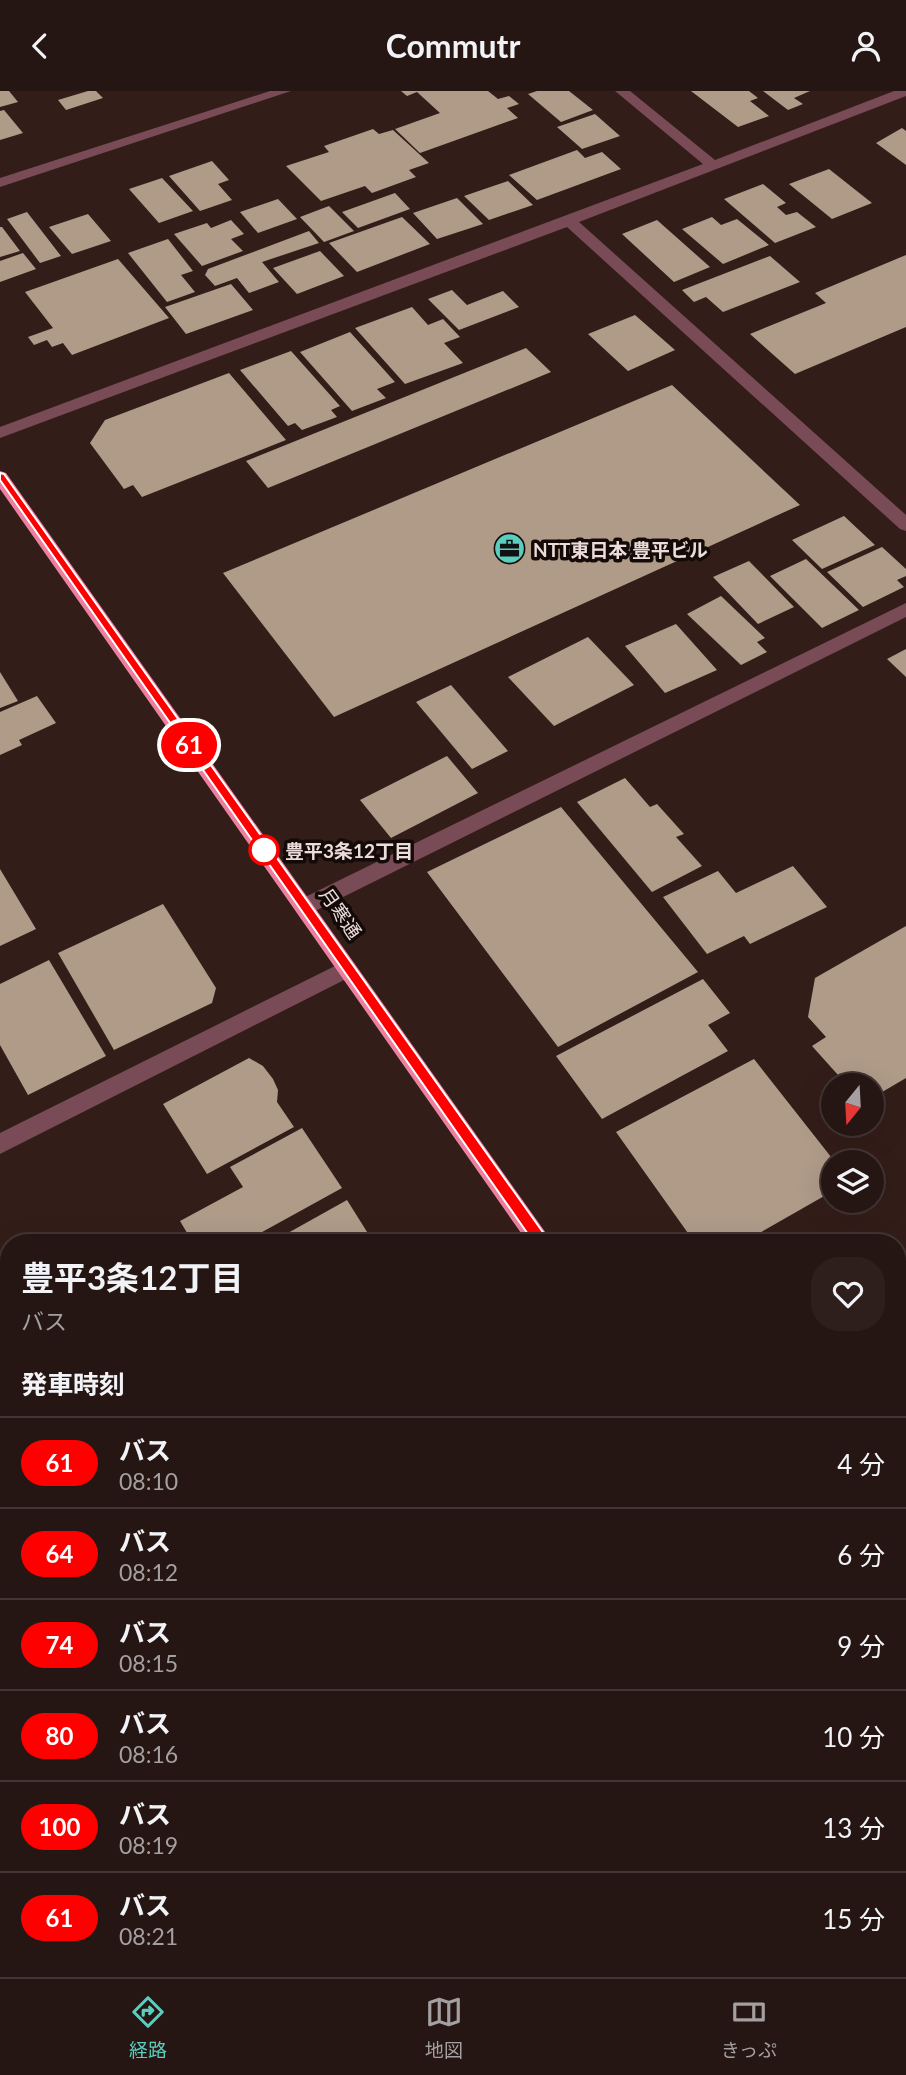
<!DOCTYPE html>
<html lang="ja">
<meta charset="utf-8">
<style>
:root{--surface:#261613;--page:#2e1f1c;--text:#f1f3f6;--muted:#a49fa0;--line:#423533;--accent:#59cebf}
body{margin:0;font-family:Lato,"Noto Sans JP",sans-serif;background:var(--page);color:var(--text);height:100vh;display:flex;flex-direction:column;font-size:26px;white-space:nowrap}
*{box-sizing:border-box;margin:0}
p{font-size:23px;color:var(--muted)}
.icon{flex:none;width:38px;height:38px;fill:none;stroke:currentColor;stroke-width:2;stroke-linecap:round;stroke-linejoin:round}
.map{position:relative;flex:1;overflow:hidden}
.details{position:absolute;left:0px;top:1143px;width:906px;height:744px;display:flex;flex-direction:column;background:var(--surface);border-radius:28px 28px 0 0;box-shadow:0 7px 28px #0002,0 0 0 2px var(--line)}
.details>*{flex:none}
.badge{padding:0 14px;border-radius:23px;font-size:24px;line-height:46px}
.needle{width:46px;rotate:198deg}
.buttons{position:absolute;left:821px;top:982px;display:grid;gap:14px}
.buttons a{display:grid;place-items:center;width:63px;height:63px;border-radius:50%;background:var(--surface);box-shadow:0 7px 28px #0002,0 0 0 2px var(--line);font-size:35px}
.map>.badge{position:absolute;translate:-50% -50%;box-shadow:0 0 0 4px #fff}
h2{padding:0 21px;font-size:26px;line-height:63px}
.round{display:grid;place-items:center;flex:none;width:74px;height:74px;border-radius:28px;background:var(--page)}
.overview{display:flex;align-items:center;justify-content:space-between;height:119px;padding:0 21px}
h1{font-size:33px;font-weight:700;line-height:52px}
ul{padding:0;list-style:none}
li{display:flex;align-items:center;gap:21px;height:91px;padding:0 21px;border-top:2px solid var(--line)}
li div{flex:1}
li b{display:block;font-size:26px}
li em{font-style:normal}
li .badge{min-width:77px;font-weight:700;text-align:center}
header{display:flex;justify-content:space-between;align-items:center;height:91px;padding:0 21px;background:var(--surface);font-size:32px;font-weight:700}
.menu{display:flex;justify-content:space-around;align-items:center;height:98px;border-top:2px solid var(--line);background:var(--surface);font-size:19px;color:var(--muted)}
.menu a{display:grid;justify-items:center;gap:4px}
.menu .active{color:var(--accent)}
.map>svg:first-child{display:block}
.building{fill:#b09b89}
.lines{fill:none;stroke-linecap:round;stroke-linejoin:round}
.minor{fill:#794b57;fill-rule:evenodd}
.highway{fill:#ee7d9e;fill-rule:evenodd}
.line{fill:#f00;stroke:#fff;stroke-width:2}
.stop-dot{fill:#fff;stroke:#f00;stroke-width:3.5}
.labels{text-anchor:middle;dominant-baseline:central;stroke-width:7;stroke-linejoin:round;paint-order:stroke}
.poi-label{font-size:19px;font-weight:bold;fill:#edddda;stroke:#140a08;text-anchor:start}
.stop-label{font-size:19px;font-weight:bold;fill:#edddda;stroke:#140a08;text-anchor:start}
.street-label{font-size:19px;fill:#edddda;stroke:#140a08}
</style>
<header><svg class="icon" aria-label="back" viewBox="0 0 24 24"><path d="M15 5l-7 7 7 7"/></svg>Commutr<svg class="icon" aria-label="person" viewBox="0 0 24 24"><circle cx="12" cy="8" r="4"/><path d="M4 21q1-7 8-7t8 7"/></svg></header>
<div class="map">
<svg width="906" height="1886" viewBox="0 0 906 1886">
<rect width="100%" height="100%" fill="#331d19"/>
<path class="building" d="M0,0H9L18,11L0,16Z
M88,0H96L103,7L66,19L58,9Z
M401,0H488L498,8L509,5L519,13L507,17L518,27L420,62L395,38L440,22L417,1L407,5Z
M537,0H569L593,19L561,31L528,3Z
M691,0H749L758,7L750,10L769,25L738,36Z
M763,0H810L794,7L803,13L788,19Z
M4,19L23,42L0,49V20Z
M595,23L620,45L582,58L557,36Z
M902,37L906,40V74L876,52Z
M373,38L379,43L393,39L429,72L409,79L416,86L372,102L365,95L321,110L286,75L329,61L324,55Z
M577,59L585,67L602,61L621,78L537,109L509,84Z
M212,70L229,89L218,93L232,109L200,120L169,85Z
M829,78L872,112L832,128L789,93Z
M162,87L193,120L159,132L129,98Z
M508,90L533,114L489,129L464,105Z
M763,93L786,112L777,116L786,124L797,121L816,136L775,152L724,108Z
M395,102L410,118L358,137L342,121Z
M457,107L483,133L437,148L413,122Z
M278,108L297,128L258,142L240,121Z
M329,115L354,140L324,151L300,126Z
M27,121L61,165L40,172L7,128Z
M88,123L111,150L72,163L49,136Z
M402,126L430,153L357,181L329,152Z
M712,126L721,134L737,128L769,154L723,173L682,138Z
M231,129L244,143L231,148L243,160L202,175L174,143L207,132L211,137Z
M657,129L710,176L674,191L622,143Z
M0,136H2L20,160L0,166Z
M309,140L319,152L262,171L279,191L249,202L237,187L215,195L205,184L208,178Z
M168,148L193,180L181,184L195,201L167,211L128,162Z
M320,160L344,185L297,203L273,177Z
M23,162L36,178L0,191V170Z
M906,164V236L795,283L750,243L826,212L815,202Z
M770,165L800,191L723,221L706,206L694,211L682,199Z
M118,168L169,227L72,264L63,252L52,256L47,249L34,254L28,246L53,237L25,201Z
M231,193L253,219L186,243L165,216Z
M452,199L467,214L503,200L519,216L459,239L428,208Z
M412,216L428,234L443,228L460,246L444,252L463,272L405,293L355,237Z
M635,224L675,259L628,280L588,243Z
M350,241L395,291L377,298L386,307L352,320L300,261Z
M526,257L551,281L268,397L246,370Z
M291,260L340,315L331,319L337,326L302,339L295,332L288,335L240,279Z
M229,282L286,349L142,406L133,394L124,398L90,352L105,329Z
M672,294L800,414L334,626L223,482Z
M844,425L875,454L822,478L792,449Z
M882,456L906,478V485L897,489L904,496L863,516L827,481Z
M806,468L859,519L822,537L770,485Z
M749,470L794,516L758,533L713,486Z
M721,505L765,547L757,551L767,561L741,574L687,523Z
M676,533L717,579L665,602L625,555Z
M588,546L634,594L554,635L508,586Z
M906,558V586L887,568Z
M0,581L18,610L0,617Z
M451,594L508,660L472,678L416,611Z
M37,605L56,632L19,649L22,654L0,664V621Z
M447,665L478,702L391,747L360,709Z
M625,687L650,716L657,713L684,743L676,746L702,775L652,801L577,711Z
M561,716L698,881L558,956L427,781Z
M793,775L827,816L750,853L744,845L707,863L663,806L718,780L736,802Z
M0,778L36,838L0,855Z
M163,813L216,897L212,912L114,959L58,862Z
M906,835V987L872,1007V994H847L812,955L826,946L808,926L815,887Z
M49,869L106,965L28,1004L0,954V893Z
M703,888L730,922L708,934L728,960L602,1028L556,965Z
M249,967L263,975L273,988L278,999L277,1011L294,1036L207,1083L163,1013Z
M754,968L835,1071L833,1100L742,1152H695L616,1041Z
M302,1037L342,1097L242,1152H193L180,1130L243,1096L230,1076Z
M347,1109L374,1152H270Z
M906,1410V1436L898,1424V1416Z
M587,1878H848L853,1886H575Z"/>
<g class="lines">
<path class="minor" d="M270,0H291L0,96V87Z
M615,0H630L715,69L894,0H906V5L579,131L906,424V440L900,438L567,136L0,347V336L703,73Z
M906,512V526L311,822H297L294,816L297,810Z
M347,869L354,872L357,878L354,884L0,1063V1042Z
M906,1286V1311L898,1315V1290Z"/>
<path class="highway" d="M0,380L6,382L553,1152H528L0,398Z
M898,1645L906,1648V1683L898,1680Z"/>
</g>
<path class="line" d="M0,382L4,383L547,1147V1156H537L0,389Z"/>
<defs>
<symbol id="office-disc" viewBox="-11 -11 22 22"><circle r="9.5" fill="#59cebf" stroke="#140a08"/><path d="M-6-3h4V-5.5h4V-3h4V5H-6ZM-1-4.5V-3h2v-1.5ZM-6 0V1H6V0Z" fill="#111"/></symbol>
</defs>
<g fill-rule="evenodd">
<use href="#office-disc" x="492" y="440" width="35" height="35"/>
</g>
<circle class="stop-dot" cx="264" cy="759" r="14"/>
<g class="labels">
<g class="poi-label">
<text x="533" y="458">NTT東日本 豊平ビル</text>
</g>
<g class="stop-label">
<text x="285" y="759">豊平3条12丁目</text>
</g>
<g class="street-label">
<text transform="translate(341 822) rotate(55)">月寒通</text>
</g>
</g>
</svg>
<div class="buttons">
<a><svg class="needle" viewBox="-14 -14 28 28"><path d="M0-13l5 13h-10z" fill="#e53935"/><path d="M0 13l5-13h-10z" fill="#a49fa0"/></svg></a>
<a><svg class="icon" aria-label="layers" viewBox="0 0 24 24"><path d="M12 4l9 5-9 5-9-5zM3 14l9 5 9-5"/></svg></a>
</div>
<b class="badge" style="left:189px;top:654px;background:#f00;color:#fff">61</b>
<section class="details">
<div class="overview"><div><h1>豊平3条12丁目</h1><p>バス</p></div><a class="round"><svg class="icon" aria-label="heart" viewBox="0 0 24 24"><path d="M12 20l-8-8c-3-5 5-10 8-4 3-6 11-1 8 4z"/></svg></a></div>
<h2>発車時刻</h2>
<ul>
<li><span class="badge" style="background:#f00;color:#fff">61</span><div><b>バス</b><p>08:10</p></div><em>4 分</em></li>
<li><span class="badge" style="background:#f00;color:#fff">64</span><div><b>バス</b><p>08:12</p></div><em>6 分</em></li>
<li><span class="badge" style="background:#f00;color:#fff">74</span><div><b>バス</b><p>08:15</p></div><em>9 分</em></li>
<li><span class="badge" style="background:#f00;color:#fff">80</span><div><b>バス</b><p>08:16</p></div><em>10 分</em></li>
<li><span class="badge" style="background:#f00;color:#fff">100</span><div><b>バス</b><p>08:19</p></div><em>13 分</em></li>
<li><span class="badge" style="background:#f00;color:#fff">61</span><div><b>バス</b><p>08:21</p></div><em>15 分</em></li>
</ul>
</section>
</div>
<nav class="menu">
<a class="active"><svg class="icon" aria-label="directions" viewBox="0 0 24 24"><path d="M12 3l9 9-9 9-9-9zM9 14v-3h6M13 9l2 2-2 2"/></svg>経路</a>
<a><svg class="icon" aria-label="map" viewBox="0 0 24 24"><path d="M3 6l6-2 6 2 6-2v14l-6 2-6-2-6 2zM9 4v14M15 6v14"/></svg>地図</a>
<a><svg class="icon" aria-label="tickets" viewBox="0 0 24 24"><path d="M3 7h18v10H3zM15 7v10"/></svg>きっぷ</a>
</nav>
